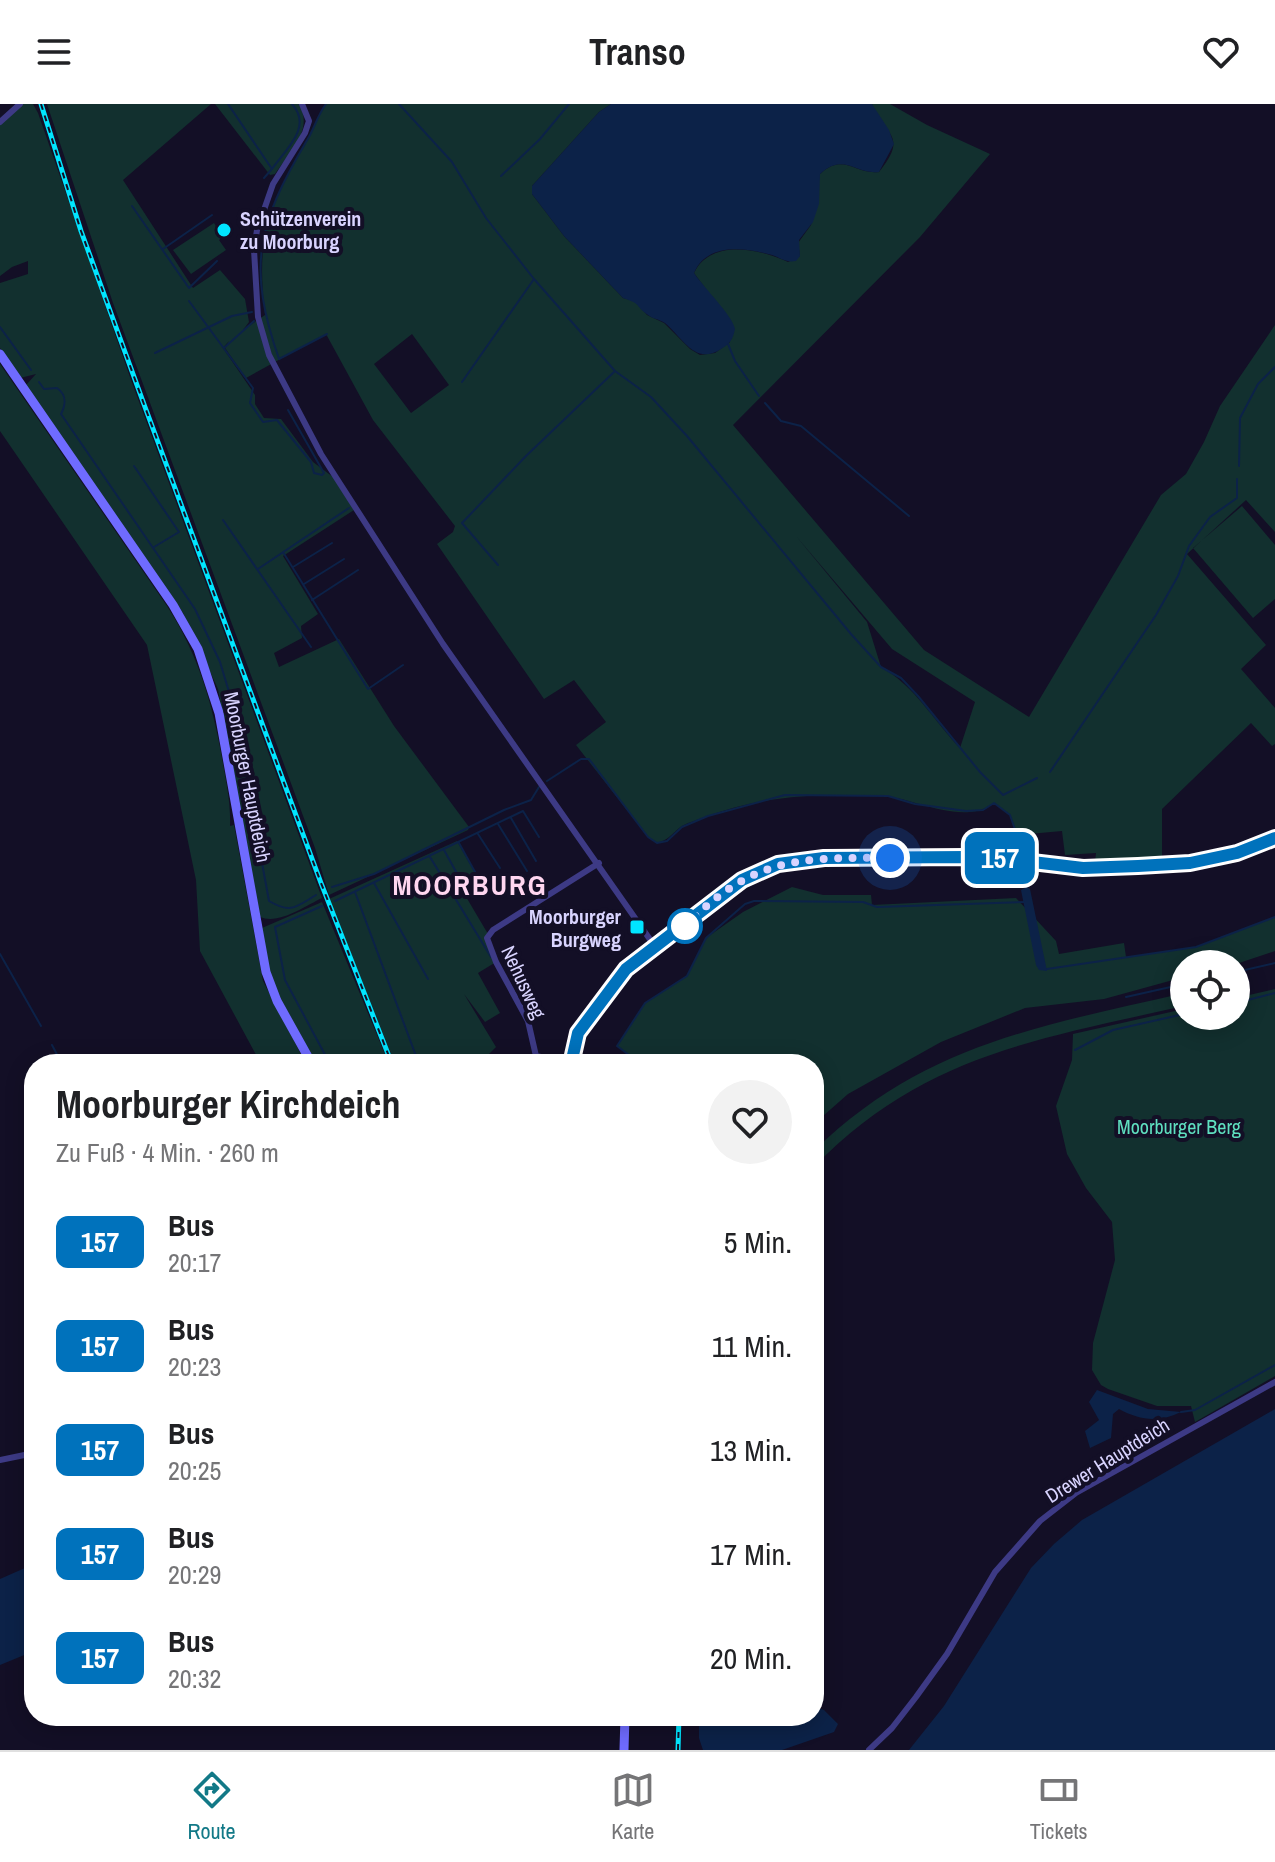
<!DOCTYPE html>
<html lang="de">
<meta charset="utf-8">
<style>
:root{--surface:#fff;--page:#f2f2f2;--text:#202124;--muted:#757577;--line:#e0e0e0;--accent:#127987}
body{margin:0;font-family:"Archivo Narrow",sans-serif;background:var(--page);color:var(--text);height:100vh;display:flex;flex-direction:column;font-size:30px;white-space:nowrap}
*{box-sizing:border-box;margin:0}
p{font-size:26px;color:var(--muted)}
.icon{flex:none;width:44px;height:44px;fill:none;stroke:currentColor;stroke-width:2;stroke-linecap:round;stroke-linejoin:round}
.map{position:relative;flex:1;overflow:hidden}
.details{position:absolute;left:24px;top:950px;width:800px;height:672px;display:flex;flex-direction:column;background:var(--surface);border-radius:32px;box-shadow:0 4px 20px #0003}
.details>*{flex:none}
.badge{padding:0 16px;border-radius:12px;font-size:28px;line-height:52px}
.controls{position:absolute;left:1170px;top:846px;display:grid;gap:16px}
.controls a{display:grid;place-items:center;width:80px;height:80px;border-radius:50%;background:var(--surface);box-shadow:0 4px 20px #0003;font-size:40px}
.you{position:absolute;width:40px;height:40px;margin:-20px;border:6px solid #fff;border-radius:50%;background:#1a73e8;box-shadow:0 0 0 12px #1a73e833}
.map>.badge{position:absolute;translate:-50% -50%;box-shadow:0 0 0 4px #fff}
.round{display:grid;place-items:center;flex:none;width:84px;height:84px;border-radius:42px;background:var(--page)}
.overview{display:flex;align-items:center;justify-content:space-between;height:136px;padding:0 32px}
h1{font-size:38px;font-weight:700;line-height:60px}
ul{padding:0;list-style:none}
li{display:flex;align-items:center;gap:24px;height:104px;padding:0 32px}
li div{flex:1}
li b{display:block;font-size:30px}
li em{font-style:normal}
li .badge{min-width:88px;font-weight:700;text-align:center}
header{display:flex;justify-content:space-between;align-items:center;height:104px;padding:0 32px;background:var(--surface);font-size:36px;font-weight:700}
.menu{display:flex;justify-content:space-around;align-items:center;height:112px;border-top:2px solid var(--line);background:var(--surface);font-size:22px;color:var(--muted)}
.menu a{display:grid;justify-items:center;gap:4px}
.menu .on{color:var(--accent)}
.map>svg:first-child{display:block}
.green{fill:#12302f;fill-rule:evenodd}
.water{fill:#0c2248}
.lines{fill:none;stroke-linecap:round;stroke-linejoin:round}
.stream{stroke:#0c2248;stroke-width:2}
.minor{stroke:#3d3a85;stroke-width:6}
.secondary{stroke:#6f6bff;stroke-width:9}
.rail-casing{stroke:#00e5ff;stroke-width:5}
.rail{stroke:#130f26;stroke-width:2;stroke-dasharray:6;stroke-linecap:butt}
.line-casing{stroke:#fff;stroke-width:18}
.line{stroke:#0072bc;stroke-width:12}
.walk{stroke:#d9d4ff;stroke-width:8;stroke-dasharray:0 14.4}
.poi-dot{fill:#00e5ff;stroke:#130f26;stroke-width:3}
.stop-dot{fill:#fff;stroke:#0072bc;stroke-width:4}
.labels{text-anchor:middle;dominant-baseline:central;stroke-width:8;stroke-linejoin:round;paint-order:stroke}
.poi-label{font-size:20px;font-weight:bold;fill:#d9d4ff;stroke:#130f26;text-anchor:start}
.street-label{font-size:20px;fill:#d9d4ff;stroke:#130f26}
.park-label{font-size:20px;fill:#5fe0c0;stroke:#130f26}
.district-label{font-size:28px;font-weight:bold;letter-spacing:2px;fill:#ffd6f0;stroke:#130f26}
</style>
<header><svg class="icon" aria-label="menu" viewBox="0 0 24 24"><path d="M4 6h16M4 12h16M4 18h16"/></svg>Transo<svg class="icon" aria-label="heart" viewBox="0 0 24 24"><path d="M12 20l-8-8c-3-5 5-10 8-4 3-6 11-1 8 4z"/></svg></header>
<div class="map">
<svg width="1275" height="1646" viewBox="0 0 1275 1646">
<rect width="100%" height="100%" fill="#130f26"/>
<path class="green" d="M23,0H33L38,9L131,276L322,794C305,802 279,821 260,813L218,585L183,509L26,281L36,270L20,274L0,244V179L28,170V157L12,163L0,172V19Z
M47,0H211L123,76L193,184L220,166L245,195L249,218L243,226L265,211C256,134 267,104 306,39C313,26 317,11 326,0H611L599,8L532,82V90L564,132L623,194L635,197L647,211L664,219L690,245L700,251L715,249L730,238L720,204L694,169C711,134 760,145 788,158L800,152L798,139L811,121L820,70C844,48 855,71 879,68C911,29 881,30 872,0H890L927,21L990,50L920,133L733,321L924,546L1029,613L1161,391L1186,370L1204,338L1220,302L1275,221V428L1246,396L1187,450L1266,541L1241,565L1275,604V640L1272,642L1251,619L1162,705V757L1095,758L1096,749L1065,751L1062,727L1018,731L1010,711L994,699C962,723 914,693 881,692C820,689 763,691 705,713C698,716 689,718 682,722C672,729 669,736 657,739L648,733L576,641L606,618L574,576L544,595L437,440L453,428L455,422L373,316L326,230L246,274L225,244L229,237L223,244L255,291V300L264,314L281,315L313,358L333,373L354,406L283,452L318,510L301,522L302,534L274,549L279,563L339,535L394,622L469,723L468,726L329,791L315,744L113,199ZM412,230L449,281L411,309L374,260ZM796,432L892,545L975,598L960,644C933,616 916,583 881,563L867,518Z
M215,0H299C314,26 290,48 275,70L270,71Z
M214,119L223,133L219,136L226,146L191,170L173,146Z
M0,260L167,502C198,550 212,598 222,654C226,677 231,699 230,722L234,721L263,877L306,960H261L200,847L196,776L147,541L0,327Z
M1242,402L1275,441V495L1253,514L1193,444Z
M457,737L479,776L462,786L488,830L496,858L478,869L500,909L485,918L464,890L496,943L479,960H395L329,795Z
M792,783L823,791H871L872,801L1016,794L1056,837L1059,850L1124,839L1126,853L1196,843L1275,813V847L1236,860H1184V873L1104,895L1025,904L941,938L848,990L814,1020V960H641L617,942L645,899L687,872L706,834L743,808Z
M322,798L389,960H316L279,894L269,868L262,824Z
M1275,885V1272L1195,1318L1191,1302H1157L1108,1285L1101,1281L1092,1266L1093,1239L1115,1156L1112,1118L1086,1084L1067,1050L1056,1002L1072,956L1073,930L1184,905V912H1236V894Z
M1184,889V902C1039,935 922,951 814,1063V1047C923,940 1042,922 1184,889Z"/>
<path class="water" d="M611,0H872L889,26L894,40L879,68C856,71 844,48 820,70L819,100L813,118L799,136L800,152L796,157C786,159 781,154 772,151C746,144 707,138 694,169C704,184 733,212 735,225C733,235 730,240 721,245C695,262 683,234 665,219C659,215 653,215 648,211C633,200 643,201 623,194L564,132L532,90V82L599,8Z
M1027,783L1030,785L1047,867L1039,866L1036,861L1021,786Z
M1097,1286L1148,1305L1181,1308C1159,1319 1139,1316 1119,1305L1113,1310L1111,1334L1090,1344L1085,1327L1099,1316L1089,1298Z
M1275,1305V1646H909L944,1602L1031,1464L1054,1440L1082,1416Z
M34,1460V1547L0,1561V1475Z
M814,1603L824,1606L838,1620L834,1628L782,1646H703L699,1634V1612H814Z"/>
<g class="lines">
<path class="stream" d="M228,0L272,65C286,45 313,23 292,0
M326,0C317,12 314,26 306,38C257,121 247,163 279,255L327,230
M399,0L452,58L486,114L534,175L615,267L651,293L687,332L851,530L881,563L901,574L918,592L980,668L1003,691L1037,674
M501,72L540,35L569,0
M264,74L271,66
M132,102L189,184L217,157
M163,145L212,111
M189,197L253,284L250,299L263,318L277,316L311,358L314,369L322,371L324,369L288,306
M0,223L31,266
M728,240L735,257L759,292
M225,243L254,217
M155,249L232,212L252,208
M39,278L44,285L57,284C67,291 66,300 61,310L195,505L220,558L233,601L269,797C291,810 296,803 316,791
M462,278L534,175
M765,299L781,317L801,322L909,412
M134,362L179,428L154,443
M1239,362L1240,314L1258,280L1275,263
M223,416L311,543
M283,448L368,585L403,561
M498,461L462,419L526,352L614,268
M293,463L332,439
M258,465L349,404
M304,480L344,455
M312,496L358,466
M1050,668L1156,511L1178,472L1189,442L1210,413L1237,394V375
M547,677L581,655H589L648,733L657,739L667,737L682,723L708,712L785,691L888,692L915,700L966,707L983,706L994,699L1010,711L1021,743
M511,714L536,757
M498,720L527,767
M478,730L500,764
M459,739L485,786
M444,746L470,793
M430,753L491,853
M374,779L428,875
M332,783L374,770L504,706L531,696L539,683
M355,788L419,960
M335,797L523,707L539,733
M322,802L275,823L285,876L330,960
M0,850L41,922
M1047,865L1196,843L1275,813
M1236,868L1275,859
M1126,893L1184,880
M1236,899L1275,889
M52,941L62,960
M1075,946L1113,926L1184,910
M641,960L617,942L645,899L687,872L706,834L745,800L754,797L863,798L877,803L1024,798
M1181,1308L1195,1306L1275,1261"/>
<path class="minor" d="M302,0L309,17L305,29L273,80L257,126L254,146L258,213L269,251L321,350L443,540L656,844
M0,18L20,0
M571,959L536,952L528,917L496,858L487,834L493,826L599,759
M571,960L578,929L626,865L742,776L778,760L824,754L966,753L1083,764L1138,762L1190,759L1237,749L1275,734
M0,1356L34,1349
M869,1646L892,1624L916,1593L947,1550L995,1468L1040,1417L1076,1389L1275,1278"/>
<path class="secondary" d="M0,250L173,501L198,545L219,609L266,868L277,897L312,960
M624,1646L625,1612"/>
<defs>
<path id="rail" d="M41,0L81,127L145,303L321,779L392,960
M678,1646L679,1612"/>
</defs>
<use href="#rail" class="rail-casing"/>
<use href="#rail" class="rail"/>
</g>
<g class="lines">
<defs>
<path id="line" d="M571,960L578,929L626,865L742,776L778,760L824,754L966,753L1007,755L1083,764L1138,762L1190,759L1237,749L1275,734"/>
</defs>
<use href="#line" class="line-casing"/>
<use href="#line" class="line"/>
<path class="walk" d="M685,822C753,754 796,753 890,754"/>
</g>
<g class="poi-dot">
<circle cx="224" cy="126" r="8"/>
<rect x="629" y="815" width="16" height="16" rx="4"/>
</g>
<circle class="stop-dot" cx="685" cy="822" r="16"/>
<g class="labels">
<g class="poi-label">
<text x="240" y="114">Schützenverein<tspan x="240" dy="23">zu Moorburg</tspan></text>
<text x="621" y="812" text-anchor="end">Moorburger<tspan x="621" dy="23">Burgweg</tspan></text>
</g>
<g class="street-label">
<text transform="translate(248 673) rotate(79)">Moorburger Hauptdeich</text>
<text transform="translate(524 878) rotate(65)">Nehusweg</text>
<text transform="translate(1107 1356) rotate(-32)">Drewer Hauptdeich</text>
</g>
<g class="park-label">
<text x="1179" y="1022">Moorburger Berg</text>
</g>
<g class="district-label">
<text x="470" y="781">MOORBURG</text>
</g>
</g>
</svg>
<div class="controls">
<a><svg class="icon" aria-label="locate" viewBox="0 0 24 24"><circle cx="12" cy="12" r="6"/><path d="M12 2v4M12 18v4M2 12h4M18 12h4"/></svg></a>
</div>
<div class="you" style="left:890px;top:754px"></div>
<b class="badge" style="left:1000px;top:754px;background:#0072bc;color:#fff">157</b>
<section class="details">
<div class="overview"><div><h1>Moorburger Kirchdeich</h1><p>Zu Fuß · 4 Min. · 260 m</p></div><a class="round"><svg class="icon" aria-label="heart" viewBox="0 0 24 24"><path d="M12 20l-8-8c-3-5 5-10 8-4 3-6 11-1 8 4z"/></svg></a></div>
<ul>
<li><span class="badge" style="background:#0072bc;color:#fff">157</span><div><b>Bus</b><p>20:17</p></div><em>5 Min.</em></li>
<li><span class="badge" style="background:#0072bc;color:#fff">157</span><div><b>Bus</b><p>20:23</p></div><em>11 Min.</em></li>
<li><span class="badge" style="background:#0072bc;color:#fff">157</span><div><b>Bus</b><p>20:25</p></div><em>13 Min.</em></li>
<li><span class="badge" style="background:#0072bc;color:#fff">157</span><div><b>Bus</b><p>20:29</p></div><em>17 Min.</em></li>
<li><span class="badge" style="background:#0072bc;color:#fff">157</span><div><b>Bus</b><p>20:32</p></div><em>20 Min.</em></li>
</ul>
</section>
</div>
<nav class="menu">
<a class="on"><svg class="icon" aria-label="directions" viewBox="0 0 24 24"><path d="M12 3l9 9-9 9-9-9zM9 14v-3h6M13 9l2 2-2 2"/></svg>Route</a>
<a><svg class="icon" aria-label="map" viewBox="0 0 24 24"><path d="M3 6l6-2 6 2 6-2v14l-6 2-6-2-6 2zM9 4v14M15 6v14"/></svg>Karte</a>
<a><svg class="icon" aria-label="tickets" viewBox="0 0 24 24"><path d="M3 7h18v10H3zM15 7v10"/></svg>Tickets</a>
</nav>
